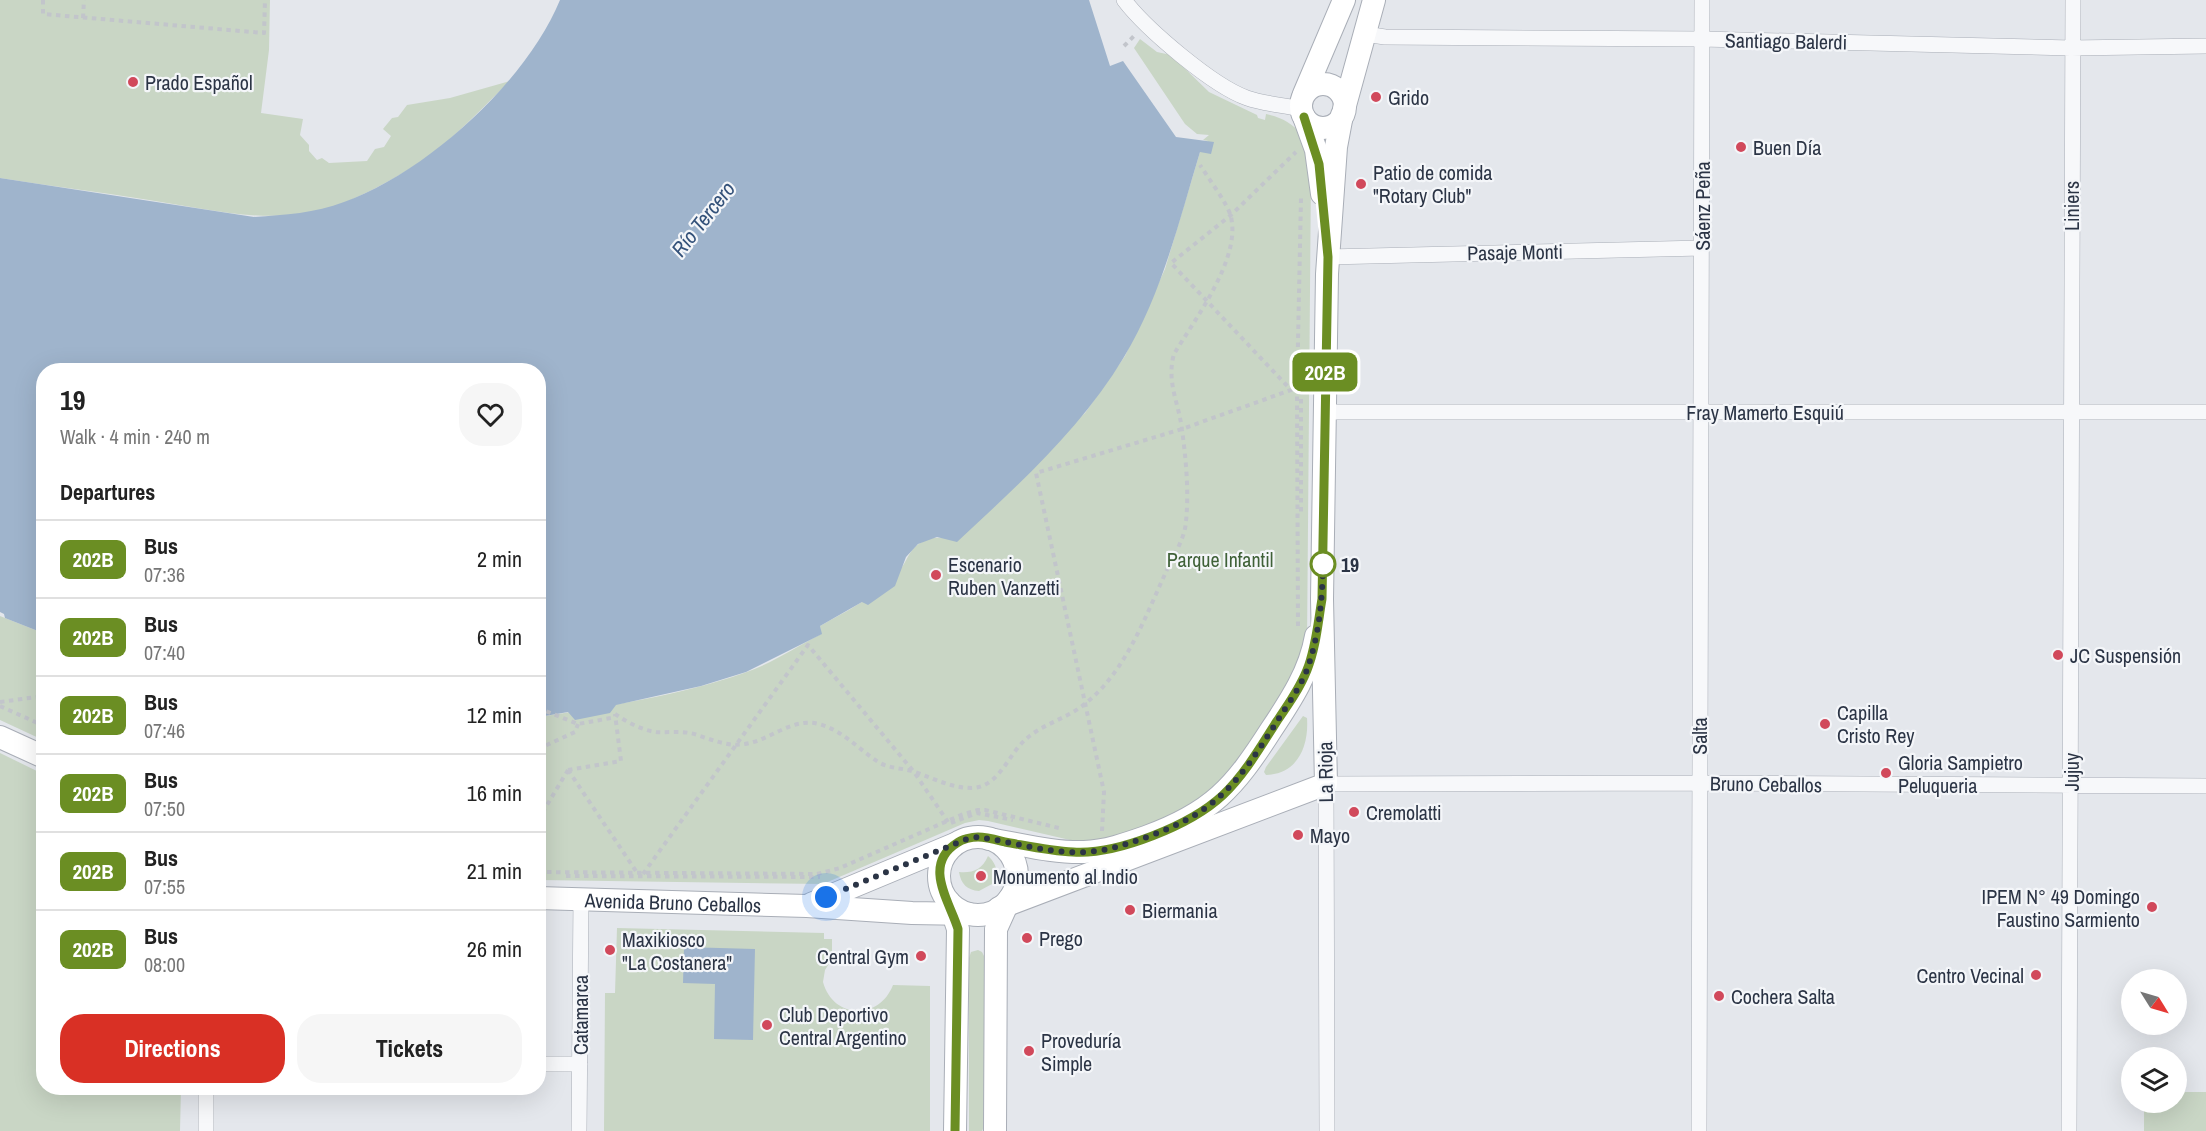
<!DOCTYPE html>
<meta charset="utf-8">
<style>
:root{--surface:#fff;--page:#f6f6f6;--text:#222;--muted:#767676;--line:#e0e0e0;--accent:#d93025}
body{margin:0;font-family:"Archivo Narrow",sans-serif;background:var(--page);color:var(--text);height:100vh;display:flex;flex-direction:column;font-size:22px;white-space:nowrap}
*{box-sizing:border-box;margin:0}
p{font-size:20px;color:var(--muted)}
.icon{flex:none;width:33px;height:33px;fill:none;stroke:currentColor;stroke-width:2;stroke-linecap:round;stroke-linejoin:round}
.map{position:relative;flex:1;overflow:hidden}
.details{position:absolute;left:36px;top:363px;width:510px;height:732px;display:flex;flex-direction:column;background:var(--surface);border-radius:24px;box-shadow:0 6px 24px #0002}
.details>*{flex:none}
.badge{padding:0 12px;border-radius:9px;font-size:21px;line-height:39px}
.needle{width:39px;rotate:127deg}
.tools{position:absolute;left:2121px;top:969px;display:grid;gap:12px}
.tools a{display:grid;place-items:center;width:66px;height:66px;border-radius:50%;background:var(--surface);box-shadow:0 6px 24px #0002;font-size:30px}
.you{position:absolute;width:30px;height:30px;margin:-15px;border:4px solid #fff;border-radius:50%;background:#1a73e8;box-shadow:0 0 0 9px #1a73e833}
.map>.badge{position:absolute;translate:-50% -50%;box-shadow:0 0 0 3px #fff}
h2{padding:0 24px;font-size:22px;line-height:54px}
.round{display:grid;place-items:center;flex:none;width:63px;height:63px;border-radius:24px;background:var(--page)}
.summary{display:flex;align-items:center;justify-content:space-between;height:102px;padding:0 24px}
h1{font-size:28px;font-weight:700;line-height:45px}
.button{display:flex;gap:12px;margin-top:auto;padding:12px 24px}
.button a{flex:1;height:69px;border-radius:24px;background:var(--accent);color:#fff;font-size:24px;font-weight:700;line-height:69px;text-align:center}
.button a+a{background:var(--page);color:var(--text)}
ul{padding:0;list-style:none}
li{display:flex;align-items:center;gap:18px;height:78px;padding:0 24px;border-top:2px solid var(--line)}
li div{flex:1}
li b{display:block;font-size:22px}
li em{font-style:normal}
li .badge{min-width:66px;font-weight:700;text-align:center}
.map>svg:first-child{display:block}
.green{fill:#c9d6c5}
.water{fill:#9fb4cc}
.lines{fill:none;stroke-linecap:round;stroke-linejoin:round}
.street-casing{stroke:#a9aeb7;stroke-width:16}
.secondary-casing{stroke:#a9aeb7;stroke-width:24}
.path{stroke:#c2c5cb;stroke-width:4;stroke-dasharray:4.5 4.5;stroke-linecap:butt}
.street{stroke:#f7f8fa;stroke-width:15}
.secondary{stroke:#fff;stroke-width:22}
.line-casing{stroke:#fff;stroke-width:14}
.line{stroke:#6b8e23;stroke-width:9}
.walk{stroke:#2b3445;stroke-width:6;stroke-dasharray:0 10.8}
.poi-dot{fill:#d1495b;stroke:#f4f6f9;stroke-width:2}
.stop-dot{fill:#fff;stroke:#6b8e23;stroke-width:3}
.labels{text-anchor:middle;dominant-baseline:central;stroke-width:4.5;stroke-linejoin:round;paint-order:stroke}
.street-label{font-size:20px;fill:#2b3445;stroke:#f4f6f9}
.poi-label{font-size:20px;fill:#2b3445;stroke:#f4f6f9;text-anchor:start}
.park-label{font-size:20px;fill:#3f6138;stroke:#f4f6f9}
.stop-label{font-size:20px;font-weight:bold;fill:#2b3445;stroke:#f4f6f9;text-anchor:start}
.water-label{font-size:21px;font-style:italic;fill:#34527a;stroke:#f4f6f9}
</style>
<div class="map">
<svg width="2206" height="1131" viewBox="0 0 2206 1131">
<rect width="100%" height="100%" fill="#e4e7ec"/>
<path class="green" d="M0,0H270L269,50L261,113L303,119L300,135L309,145V151L317,160L322,158L329,163L367,161L375,149L384,147L391,136L383,129L392,118L398,117L407,105L450,98L510,81C486,104 463,129 437,150C412,169 375,190 346,202C280,229 216,210 149,200C99,192 50,186 0,178Z
M1140,39L1157,52L1171,55L1209,92L1257,115L1258,118L1265,120L1266,114C1281,117 1292,123 1301,134L1311,173L1307,644L1293,683L1211,798L1128,837L1083,843L988,821L979,820L965,823L823,884L539,880V717C607,706 678,696 744,673C771,664 796,647 821,634L820,626C847,611 877,596 898,572C907,563 908,550 920,543C927,538 935,537 943,538L1085,413L1125,356L1165,269L1200,152L1208,141L1203,140L1209,135L1197,134L1185,124L1134,48Z
M0,616L43,633V740L0,720Z
M1303,716L1307,718C1309,746 1298,774 1266,775L1264,772L1266,767Z
M0,753L43,774L44,1088H181L180,1131H0Z
M988,856C997,864 999,873 992,884L979,891C967,890 961,884 959,872C973,873 982,870 988,856Z
M617,928L824,933V939H832V959L825,970L823,982C833,1019 879,1021 893,985L930,986V1131H604L605,993H615Z
M978,950L982,952L985,958L984,1127L982,1131H969V958L971,952Z
M2177,1072H2185V1092H2206V1131H2144V1103L2176,1102Z"/>
<path class="water" d="M560,0H1089L1110,66L1123,61L1176,137L1214,142L1211,154L1200,152C1179,221 1162,294 1124,357C1081,429 1018,485 957,542L937,537L918,544L906,557L895,586L868,605L862,602L820,626L822,634L746,672L701,686L616,705L610,713L575,720L568,712L539,717L538,370H44L43,633L5,618L4,614L0,612V178L254,217C285,215 315,213 344,202C426,173 527,81 560,0Z
M684,947L755,949L753,1040L714,1039L715,984L683,983Z"/>
<g class="lines">
<defs>
<path id="street" d="M1124,0C1146,29 1213,86 1247,98C1264,104 1283,105 1301,109
M1365,34L1385,37L1702,39L2071,48L2206,46
M1328,257L1702,248
M1324,412H2206
M538,1064H580
M206,1131V1088
M579,1131L581,898
M1327,1131L1326,784L1699,783L2206,786
M1699,1131L1702,0
M2069,1131L2073,0"/>
<g id="secondary">
<circle cx="1323" cy="106" r="22"/>
<path d="M1304,94L1344,0"/>
<path d="M1344,109L1374,0"/>
<path d="M1304,117L1316,150L1322,194"/>
<path d="M0,737L44,757"/>
<circle cx="978" cy="876" r="39"/>
<path d="M989,839C1020,844 1053,853 1084,852C1106,851 1126,844 1146,837C1212,813 1234,788 1271,730C1291,700 1310,671 1316,636"/>
<path id="s1" d="M538,898L807,906L912,913L969,914"/>
<path d="M949,902L958,929L955,1131"/>
<path d="M811,904L955,844"/>
<path d="M999,908L1326,784L1322,599L1327,274L1336,147L1342,115"/>
<path d="M995,1131L996,929L1010,898"/>
</g>
</defs>
<use href="#street" class="street-casing"/>
<use href="#secondary" class="secondary-casing"/>
<path class="path" d="M43,0V14L264,33L265,0
M83,18L84,0
M1124,46L1136,34
M1301,390V512
M1298,626L1297,390L1301,198
M0,702L44,696
M0,706L44,726
M538,708L578,724L611,718
M615,714C627,722 641,730 656,732C669,733 684,730 697,735C713,740 728,747 745,744C771,740 792,717 819,724C844,731 859,750 880,763C891,769 904,768 915,772C935,779 951,788 972,788C997,787 1007,759 1021,744C1039,724 1066,720 1086,703C1126,671 1145,617 1166,572C1173,556 1185,539 1186,521C1189,493 1186,458 1182,430C1179,403 1166,382 1174,354C1195,319 1241,259 1231,217C1228,204 1208,178 1200,165
M538,749L575,732L578,724
M568,770L638,874
M568,770L621,761L615,714
M538,820L568,770
M951,823L977,813L1013,820
M1102,831L1104,792L1036,473L1182,429L1291,390L1171,263L1231,215L1296,152
M538,872L817,874L840,868L961,815L978,810H985L1063,829
M643,874L808,645L914,772L948,822
M566,876L820,877"/>
<use href="#street" class="street"/>
<use href="#secondary" class="secondary"/>
</g>
<g class="lines">
<defs>
<path id="line" d="M955,1131L958,929C950,902 922,865 957,843C962,839 972,837 978,837C987,837 997,840 1005,842C1028,846 1050,851 1073,852C1117,855 1191,825 1223,795C1245,774 1261,746 1277,721C1288,705 1300,688 1307,670C1316,648 1318,622 1322,599L1328,257L1319,164L1304,117"/>
</defs>
<use href="#line" class="line-casing"/>
<use href="#line" class="line"/>
<path class="walk" d="M826,897L967,839L978,837C1013,842 1050,854 1086,852C1107,851 1127,844 1147,837C1217,812 1238,783 1276,723C1287,705 1301,687 1308,667C1320,631 1323,594 1323,555V564"/>
</g>
<g class="poi-dot">
<circle cx="133" cy="82" r="6"/>
<circle cx="1376" cy="97" r="6"/>
<circle cx="1741" cy="147" r="6"/>
<circle cx="1361" cy="184" r="6"/>
<circle cx="936" cy="575" r="6"/>
<circle cx="2058" cy="655" r="6"/>
<circle cx="1825" cy="724" r="6"/>
<circle cx="1886" cy="773" r="6"/>
<circle cx="1354" cy="812" r="6"/>
<circle cx="1298" cy="835" r="6"/>
<circle cx="981" cy="876" r="6"/>
<circle cx="2152" cy="907" r="6"/>
<circle cx="1130" cy="910" r="6"/>
<circle cx="1027" cy="938" r="6"/>
<circle cx="610" cy="950" r="6"/>
<circle cx="921" cy="956" r="6"/>
<circle cx="2036" cy="975" r="6"/>
<circle cx="1719" cy="996" r="6"/>
<circle cx="767" cy="1025" r="6"/>
<circle cx="1029" cy="1051" r="6"/>
</g>
<circle class="stop-dot" cx="1323" cy="564" r="12"/>
<g class="labels">
<g class="street-label">
<text transform="translate(1786 41) rotate(1)">Santiago Balerdi</text>
<text transform="translate(1702 206) rotate(-90)">Sáenz Peña</text>
<text transform="translate(2071 206) rotate(-90)">Liniers</text>
<text transform="translate(1515 252) rotate(-1)">Pasaje Monti</text>
<text x="1765" y="412">Fray Mamerto Esquiú</text>
<text transform="translate(1699 736) rotate(-90)">Salta</text>
<text transform="translate(1325 772) rotate(-91)">La Rioja</text>
<text transform="translate(2071 772) rotate(-90)">Jujuy</text>
<text transform="translate(1766 784) rotate(1)">Bruno Ceballos</text>
<text stroke="none"><textPath href="#s1" startOffset="135">Avenida Bruno Ceballos</textPath></text>
<text transform="translate(580 1015) rotate(-90)">Catamarca</text>
</g>
<g class="poi-label">
<text x="145" y="82">Prado Español</text>
<text x="1388" y="97">Grido</text>
<text x="1753" y="147">Buen Día</text>
<text x="1373" y="172">Patio de comida<tspan x="1373" dy="23">"Rotary Club"</tspan></text>
<text x="948" y="564">Escenario<tspan x="948" dy="23">Ruben Vanzetti</tspan></text>
<text x="2070" y="655">JC Suspensión</text>
<text x="1837" y="712">Capilla<tspan x="1837" dy="23">Cristo Rey</tspan></text>
<text x="1898" y="762">Gloria Sampietro<tspan x="1898" dy="23">Peluqueria</tspan></text>
<text x="1366" y="812">Cremolatti</text>
<text x="1310" y="835">Mayo</text>
<text x="993" y="876">Monumento al Indio</text>
<text x="2140" y="896" text-anchor="end">IPEM N° 49 Domingo<tspan x="2140" dy="23">Faustino Sarmiento</tspan></text>
<text x="1142" y="910">Biermania</text>
<text x="1039" y="938">Prego</text>
<text x="622" y="939">Maxikiosco<tspan x="622" dy="23">"La Costanera"</tspan></text>
<text x="909" y="956" text-anchor="end">Central Gym</text>
<text x="2024" y="975" text-anchor="end">Centro Vecinal</text>
<text x="1731" y="996">Cochera Salta</text>
<text x="779" y="1014">Club Deportivo<tspan x="779" dy="23">Central Argentino</tspan></text>
<text x="1041" y="1040">Proveduría<tspan x="1041" dy="23">Simple</tspan></text>
</g>
<g class="park-label">
<text x="1220" y="559">Parque Infantil</text>
</g>
<g class="stop-label">
<text x="1341" y="564">19</text>
</g>
<g class="water-label">
<text transform="translate(703 219) rotate(-52)">Río Tercero</text>
</g>
</g>
</svg>
<div class="tools">
<a><svg class="needle" viewBox="-14 -14 28 28"><path d="M0-13l5 13h-10z" fill="#e53935"/><path d="M0 13l5-13h-10z" fill="#767676"/></svg></a>
<a><svg class="icon" aria-label="layers" viewBox="0 0 24 24"><path d="M12 4l9 5-9 5-9-5zM3 14l9 5 9-5"/></svg></a>
</div>
<div class="you" style="left:826px;top:897px"></div>
<b class="badge" style="left:1325px;top:372px;background:#6b8e23;color:#fff">202B</b>
<section class="details">
<div class="summary"><div><h1>19</h1><p>Walk · 4 min · 240 m</p></div><a class="round"><svg class="icon" aria-label="heart" viewBox="0 0 24 24"><path d="M12 20l-8-8c-3-5 5-10 8-4 3-6 11-1 8 4z"/></svg></a></div>
<h2>Departures</h2>
<ul>
<li><span class="badge" style="background:#6b8e23;color:#fff">202B</span><div><b>Bus</b><p>07:36</p></div><em>2 min</em></li>
<li><span class="badge" style="background:#6b8e23;color:#fff">202B</span><div><b>Bus</b><p>07:40</p></div><em>6 min</em></li>
<li><span class="badge" style="background:#6b8e23;color:#fff">202B</span><div><b>Bus</b><p>07:46</p></div><em>12 min</em></li>
<li><span class="badge" style="background:#6b8e23;color:#fff">202B</span><div><b>Bus</b><p>07:50</p></div><em>16 min</em></li>
<li><span class="badge" style="background:#6b8e23;color:#fff">202B</span><div><b>Bus</b><p>07:55</p></div><em>21 min</em></li>
<li><span class="badge" style="background:#6b8e23;color:#fff">202B</span><div><b>Bus</b><p>08:00</p></div><em>26 min</em></li>
</ul>
<div class="button"><a>Directions</a><a>Tickets</a></div>
</section>
</div>
